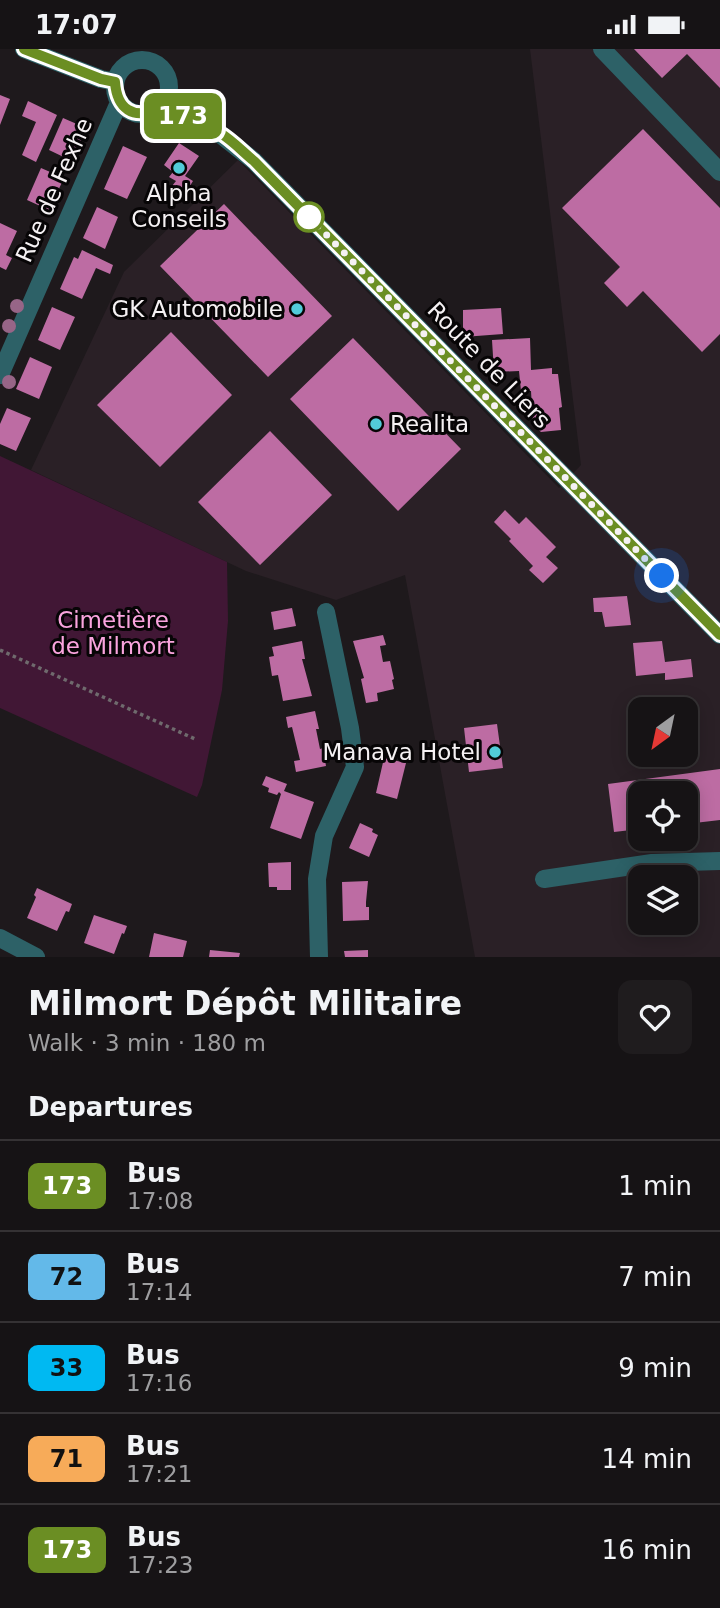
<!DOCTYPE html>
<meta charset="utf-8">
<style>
:root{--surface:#161315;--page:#1f1c1e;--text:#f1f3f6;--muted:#9e9ea0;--line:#353234}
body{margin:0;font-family:"DejaVu Sans",sans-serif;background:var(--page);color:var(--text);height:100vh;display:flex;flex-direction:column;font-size:26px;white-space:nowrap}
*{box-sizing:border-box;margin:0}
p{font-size:23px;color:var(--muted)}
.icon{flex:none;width:38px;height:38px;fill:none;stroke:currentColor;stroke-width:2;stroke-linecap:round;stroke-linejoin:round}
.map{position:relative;height:908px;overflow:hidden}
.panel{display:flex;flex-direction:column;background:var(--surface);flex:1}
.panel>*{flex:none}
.badge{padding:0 14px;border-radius:10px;font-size:24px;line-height:46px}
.needle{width:46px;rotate:213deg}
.controls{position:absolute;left:628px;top:648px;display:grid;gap:14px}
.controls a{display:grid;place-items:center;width:70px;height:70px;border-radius:14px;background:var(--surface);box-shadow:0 4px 18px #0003,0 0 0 2px var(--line);font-size:35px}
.you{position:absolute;width:35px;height:35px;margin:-18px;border:5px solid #fff;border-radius:50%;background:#1a73e8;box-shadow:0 0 0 10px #1a73e833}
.map>.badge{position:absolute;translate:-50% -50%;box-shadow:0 0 0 4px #fff}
h2{padding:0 28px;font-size:26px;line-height:63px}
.round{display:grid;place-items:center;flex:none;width:74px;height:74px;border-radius:14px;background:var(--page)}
.overview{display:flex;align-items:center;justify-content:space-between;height:119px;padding:0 28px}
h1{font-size:33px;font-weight:700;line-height:52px}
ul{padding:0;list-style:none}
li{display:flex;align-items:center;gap:21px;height:91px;padding:0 28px;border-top:2px solid var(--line)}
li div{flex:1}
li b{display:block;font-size:26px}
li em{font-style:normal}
li .badge{min-width:77px;font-weight:700;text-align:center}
.status{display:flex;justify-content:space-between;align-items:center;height:49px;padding:0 35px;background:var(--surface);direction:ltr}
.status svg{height:19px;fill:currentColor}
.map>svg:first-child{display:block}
.built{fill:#2a2026;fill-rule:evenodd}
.green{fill:#411735}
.building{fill:#bd6ca3}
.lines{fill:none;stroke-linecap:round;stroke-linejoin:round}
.path{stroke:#6f6a6d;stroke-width:3.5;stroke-dasharray:3.5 3.5;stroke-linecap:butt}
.minor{stroke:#2d6167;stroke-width:18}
.tree{fill:#976587}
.line-casing{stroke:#fff;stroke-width:16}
.line{stroke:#6b8e23;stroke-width:10}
.walk{stroke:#f5f1f3;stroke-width:7;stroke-dasharray:0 12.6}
.poi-dot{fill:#52cbd9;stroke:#070506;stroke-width:2.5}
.stop-dot{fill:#fff;stroke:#6b8e23;stroke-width:3.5}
.labels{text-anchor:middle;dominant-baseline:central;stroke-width:6;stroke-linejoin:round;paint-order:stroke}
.street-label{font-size:23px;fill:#f5f1f3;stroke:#070506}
.poi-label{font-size:23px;fill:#f5f1f3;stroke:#070506;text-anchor:end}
.park-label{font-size:23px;fill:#faa4de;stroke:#070506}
</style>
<div class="status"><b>17:07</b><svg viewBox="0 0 49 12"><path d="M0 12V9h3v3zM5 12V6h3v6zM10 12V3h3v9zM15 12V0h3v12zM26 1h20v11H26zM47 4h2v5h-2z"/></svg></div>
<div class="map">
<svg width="720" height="908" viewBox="0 0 720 908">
<rect width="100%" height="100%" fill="#1e191c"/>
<path class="built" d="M530,0H720V908H475L405,526L336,551L246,522L31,421L124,223L238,111L559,439L581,416ZM640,660H686V705H640ZM640,744H686V789H640ZM640,828H686V873H640Z"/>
<path class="green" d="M0,407L227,513L228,572L222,641L202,736L197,748L0,659Z"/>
<path class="building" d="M634,0H720V39L687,5L662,29Z
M0,46L10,50L0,76Z
M28,52L57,66L36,113L22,106L36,73L22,67Z
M63,69L86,79L72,112L49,101Z
M643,80L720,159V285L702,303L643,242L627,258L604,234L620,218L562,159Z
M179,94L199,107L185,127L193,132L188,140L178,142L172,137L176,132L169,128L173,123L164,116Z
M123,97L147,108L127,150L104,140Z
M41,119L64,129L49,161L27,151Z
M224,155L332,267L268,328L160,217Z
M97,158L118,168L105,200L83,189Z
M0,174L17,182L6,206L12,209L6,221L0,218Z
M82,201L113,216L110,225L96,219L82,250L60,240L74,208L78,210Z
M52,258L75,268L60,301L38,291Z
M501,259L503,285L463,288V261Z
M171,283L232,346L160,418L97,356Z
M353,289L461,400L398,462L290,350Z
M530,289L531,321L552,319V325H558L562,358L559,359L561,381L541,383L533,376L531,342H521L519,322L494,323L492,291Z
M30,308L52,318L39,350L16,340Z
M7,359L31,369L16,402L0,395V375Z
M270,382L332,446L260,516L198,453Z
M505,461L519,475L526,468L556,498L546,508L558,519L543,534L529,521L533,517L509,492L511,490L494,473Z
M627,547L631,576L605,578L602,563H594L593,549Z
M292,559L296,577L274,581L271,563Z
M383,586L386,596L380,597L383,613L390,612L394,630L392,631L394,640L377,644L378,652L366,654L361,630L364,629L353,592Z
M302,592L305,610H302L312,647L283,652L278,626L272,627L269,608L274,607L272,598Z
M662,592L665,613L691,610L693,628L665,631V624L636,627L633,594Z
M691,660L695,695L686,696V661Z
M315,662L319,680H316L320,700L323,699L326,717L296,723L294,712L300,711L292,678L288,679L286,668Z
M497,675L503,719L469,723L464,679Z
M384,709L406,714L397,750L376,744Z
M720,720V771L686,775V744H640V780L614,783L608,735Z
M266,727L287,735L284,742L314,753L301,790L270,779L281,745L279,743L277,746L268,743L269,739L262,736Z
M360,774L373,780L372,783L378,786L369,808L349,799Z
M291,813V841H277V838H269L268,814Z
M368,832L366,853V858H369V871L343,872L342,833Z
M37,839L72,855L69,863L66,862L57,882L27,869L36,848L34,846Z
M94,866L127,877L124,885L122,884L114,905L84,894Z
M154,884L187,892L183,908H149Z
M210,901L240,904L239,908H209Z
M368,901V908H345L344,902Z"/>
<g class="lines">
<path class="path" d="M0,601L195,690"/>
<path class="minor" d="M24,0L101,30L115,33
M602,0L720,123
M115 38a27 27 0 1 1 54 0a27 27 0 1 1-54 0Z
M168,44L254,112L720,586
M0,326L117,58L123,57
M544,830L652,814L720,812
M0,889L36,908
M319,908L317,830L324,787L355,718L350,679L326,563"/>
</g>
<g class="tree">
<circle cx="17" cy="257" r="7"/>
<circle cx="9" cy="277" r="7"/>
<circle cx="9" cy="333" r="7"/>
</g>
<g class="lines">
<defs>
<path id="line" d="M24,0L101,30L115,33C117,60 133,71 158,60C179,66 201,72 220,84C232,91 243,103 254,112L720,586"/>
</defs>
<use href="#line" class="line-casing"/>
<use href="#line" class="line"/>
<path class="walk" d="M309,168L662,527"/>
</g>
<g class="poi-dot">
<circle cx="179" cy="119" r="7"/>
<circle cx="297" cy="260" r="7"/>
<circle cx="376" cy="375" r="7"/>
<circle cx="495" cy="703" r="7"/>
</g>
<circle class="stop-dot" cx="309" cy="168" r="14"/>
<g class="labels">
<g class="street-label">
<text transform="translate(54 141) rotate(-66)">Rue de Fexhe</text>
<text transform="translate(489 316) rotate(46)">Route de Liers</text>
</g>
<g class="poi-label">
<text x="179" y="144" text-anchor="middle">Alpha<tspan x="179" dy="26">Conseils</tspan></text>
<text x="283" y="260">GK Automobile</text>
<text x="390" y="375" text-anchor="start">Realita</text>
<text x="481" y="703">Manava Hotel</text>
</g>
<g class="park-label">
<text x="113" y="571">Cimetière<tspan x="113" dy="26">de Milmort</tspan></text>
</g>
</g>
</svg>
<div class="controls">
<a><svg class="needle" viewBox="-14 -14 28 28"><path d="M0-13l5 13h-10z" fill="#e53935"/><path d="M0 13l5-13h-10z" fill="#9e9ea0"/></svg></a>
<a><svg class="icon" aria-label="locate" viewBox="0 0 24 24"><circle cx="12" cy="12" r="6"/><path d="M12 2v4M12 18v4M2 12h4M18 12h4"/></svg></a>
<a><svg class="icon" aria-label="layers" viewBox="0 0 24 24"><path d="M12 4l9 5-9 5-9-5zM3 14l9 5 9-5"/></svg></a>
</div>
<div class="you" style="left:662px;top:527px"></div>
<b class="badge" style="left:183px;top:67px;background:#6b8e23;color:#fff">173</b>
</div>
<section class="panel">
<div class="overview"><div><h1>Milmort Dépôt Militaire</h1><p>Walk · 3 min · 180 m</p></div><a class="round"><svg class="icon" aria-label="heart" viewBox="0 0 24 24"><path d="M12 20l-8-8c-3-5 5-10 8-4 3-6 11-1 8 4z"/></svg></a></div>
<h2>Departures</h2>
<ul>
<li><span class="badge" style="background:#6b8e23;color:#fff">173</span><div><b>Bus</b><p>17:08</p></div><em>1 min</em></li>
<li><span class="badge" style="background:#63b9e9;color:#111">72</span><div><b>Bus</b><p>17:14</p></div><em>7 min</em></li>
<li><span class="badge" style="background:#00b9f2;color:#111">33</span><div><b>Bus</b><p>17:16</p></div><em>9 min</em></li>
<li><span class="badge" style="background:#f7ab59;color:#111">71</span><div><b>Bus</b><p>17:21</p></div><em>14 min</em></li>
<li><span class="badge" style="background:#6b8e23;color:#fff">173</span><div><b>Bus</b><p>17:23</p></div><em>16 min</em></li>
</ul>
</section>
